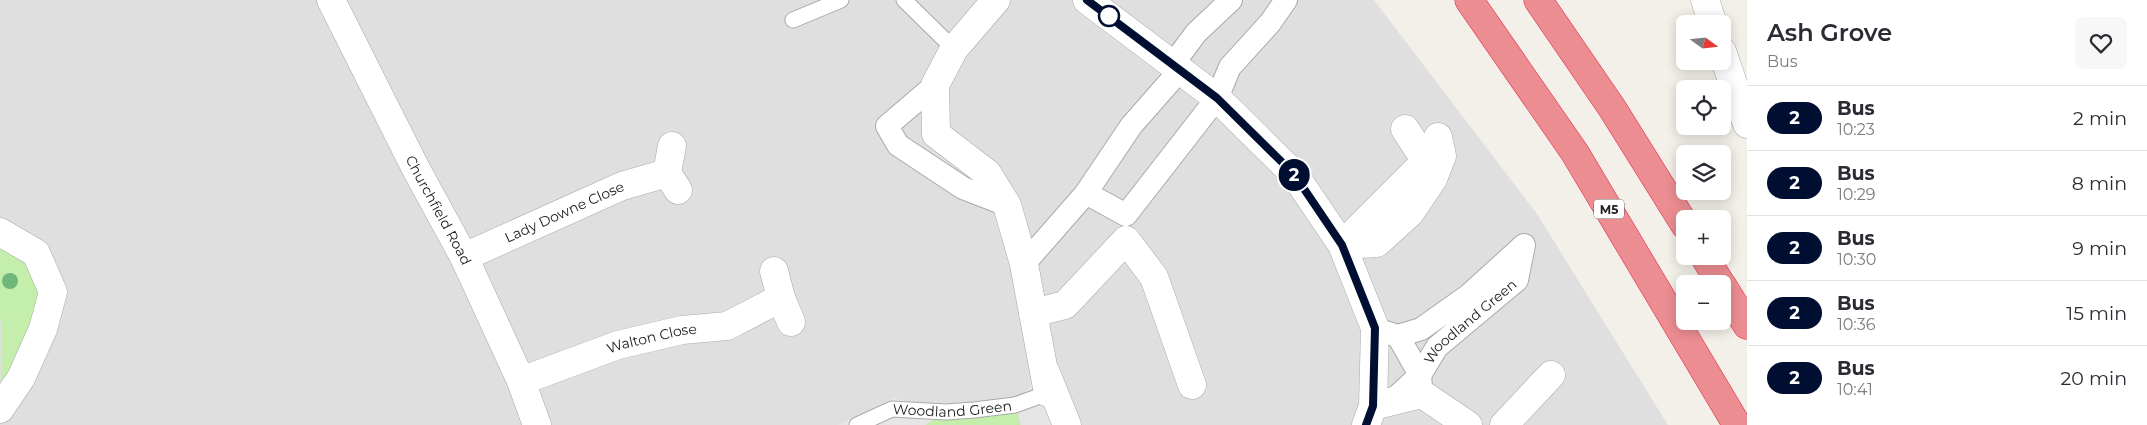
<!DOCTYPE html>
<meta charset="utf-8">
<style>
:root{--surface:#fff;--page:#f7f7f7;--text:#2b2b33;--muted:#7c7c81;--line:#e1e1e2}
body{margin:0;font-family:Montserrat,sans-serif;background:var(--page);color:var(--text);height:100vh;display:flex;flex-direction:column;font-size:19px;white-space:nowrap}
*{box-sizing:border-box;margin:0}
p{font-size:16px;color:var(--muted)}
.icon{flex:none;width:28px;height:28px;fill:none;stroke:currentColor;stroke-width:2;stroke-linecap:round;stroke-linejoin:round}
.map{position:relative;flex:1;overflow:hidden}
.sheet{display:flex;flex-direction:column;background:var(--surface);width:400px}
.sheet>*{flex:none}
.badge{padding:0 10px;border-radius:16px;font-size:18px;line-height:32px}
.needle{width:32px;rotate:105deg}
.buttons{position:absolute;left:1676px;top:15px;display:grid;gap:10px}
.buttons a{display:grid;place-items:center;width:55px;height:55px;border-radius:8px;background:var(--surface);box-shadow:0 2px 12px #0003;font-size:25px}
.map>.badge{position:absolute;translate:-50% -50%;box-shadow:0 0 0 2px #fff}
.round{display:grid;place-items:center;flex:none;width:52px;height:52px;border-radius:8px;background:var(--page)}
.summary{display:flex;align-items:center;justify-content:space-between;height:85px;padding:0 20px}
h1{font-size:24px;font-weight:600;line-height:38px}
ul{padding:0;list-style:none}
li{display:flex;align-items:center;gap:15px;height:65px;padding:0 20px;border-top:1px solid var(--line)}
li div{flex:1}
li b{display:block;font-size:19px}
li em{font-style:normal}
li .badge{min-width:55px;font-weight:700;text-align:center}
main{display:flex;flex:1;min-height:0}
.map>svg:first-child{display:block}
.residential{fill:#e0dfdf}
.grass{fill:#c3eeac}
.parking{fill:#e6e6e6}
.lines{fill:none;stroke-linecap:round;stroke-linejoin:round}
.service-casing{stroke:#a9a9a9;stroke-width:17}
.pedestrian-casing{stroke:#a9a9a9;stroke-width:24}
.minor-casing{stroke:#a9a9a9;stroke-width:29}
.tertiary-casing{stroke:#a9a9a9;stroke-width:29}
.motorway-casing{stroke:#e52047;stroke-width:29}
.service{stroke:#fff;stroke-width:15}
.pedestrian{stroke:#fff;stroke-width:22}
.minor{stroke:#fff;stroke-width:28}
.tertiary{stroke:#fff;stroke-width:28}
.motorway{stroke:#ec8d91;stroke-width:28}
.tree{fill:#70b77c}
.line-casing{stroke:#fff;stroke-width:11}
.line{stroke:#000e31;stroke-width:8}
.stop-dot{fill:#fff;stroke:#000e31;stroke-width:2.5}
.labels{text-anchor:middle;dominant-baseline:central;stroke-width:4;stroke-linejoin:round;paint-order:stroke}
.shield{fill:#fff;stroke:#646464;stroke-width:1}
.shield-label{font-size:12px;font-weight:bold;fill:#222}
.street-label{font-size:14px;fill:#222;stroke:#fff}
</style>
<main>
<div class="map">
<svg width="1747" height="425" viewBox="0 0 1747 425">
<rect width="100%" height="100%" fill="#f2f0e8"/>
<path class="residential" d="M0,0H1374L1537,214L1668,425H0Z"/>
<path class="grass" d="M0,232L53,292L0,409L2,334L0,316Z
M1015,405L1021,425H925L946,412Z"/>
<path class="parking" d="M1044,367L1067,425H1021L1015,405Z
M894,398L946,412L925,425H838Z"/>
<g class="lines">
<defs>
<g id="service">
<path d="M904,0L954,49"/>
<path d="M793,20L841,0"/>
<path id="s1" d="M857,425L892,409L946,412L974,410L1015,405L1048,393"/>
</g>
<g id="pedestrian">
<path d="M1173,64L1196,33L1231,0"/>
<path d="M1181,69L1131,126L1086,193L1126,215L1217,98L1230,67L1270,23L1286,0"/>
<path d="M935,85L887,126L898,145L963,188L1007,205"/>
<path d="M1024,264L1086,193"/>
<path d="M1385,332L1398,336L1420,375L1421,387"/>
<path id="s2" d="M1393,400L1420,375L1437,347L1517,280L1524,245L1469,295L1421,329L1398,336"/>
</g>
<g id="minor">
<path d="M996,0L954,49L935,85L936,134L987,173L1007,205L1024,264L1048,393"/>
<path d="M1087,0L1217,98L1294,174L1342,245L1375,328L1373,406L1366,425"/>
<path d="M1705,0L1713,24"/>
<path d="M1722,51L1747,124"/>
<path d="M672,146L667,173L678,190"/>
<path d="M0,232L36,253L53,292L43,329L21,378L0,409"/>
<path d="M1342,245L1377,243L1410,213L1433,179L1442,156L1438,137"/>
<path d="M1342,245L1426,161L1405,129"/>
<path id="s3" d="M464,257L622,186L667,173"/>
<path d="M774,271L781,298L791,322"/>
<path d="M1033,313L1065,305L1126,240L1154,277L1192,385"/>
<path d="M1046,373L1067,425"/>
<path id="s4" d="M521,381L618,345L682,330L727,326L781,298"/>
<path d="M1373,406L1422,394L1468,425"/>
<path d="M1504,425L1551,375"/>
</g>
<g id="tertiary">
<path id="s5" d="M331,0L416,169L464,257L521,381L537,425"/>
</g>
<path id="motorway" d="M1469,0L1575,153L1737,425
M1538,0L1612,108L1685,225
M1704,256L1721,284
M1722,285L1747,325"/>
</defs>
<use href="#service" class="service-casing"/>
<use href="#pedestrian" class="pedestrian-casing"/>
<use href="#minor" class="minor-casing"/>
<use href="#tertiary" class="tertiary-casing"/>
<use href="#motorway" class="motorway-casing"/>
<use href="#service" class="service"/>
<use href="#pedestrian" class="pedestrian"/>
<use href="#minor" class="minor"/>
<use href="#tertiary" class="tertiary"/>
<use href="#motorway" class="motorway"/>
</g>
<circle class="tree" cx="10" cy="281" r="8"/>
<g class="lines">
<defs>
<path id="line" d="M1087,0L1217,98L1294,174L1342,245L1375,328L1373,406L1366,425"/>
</defs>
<use href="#line" class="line-casing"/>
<use href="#line" class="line"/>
</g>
<circle class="stop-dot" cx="1109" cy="16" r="10"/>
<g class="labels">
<rect class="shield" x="1594" y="199.5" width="30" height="19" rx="4"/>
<g class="shield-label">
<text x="1609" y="209">M5</text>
</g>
<g class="street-label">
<text stroke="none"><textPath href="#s5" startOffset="236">Churchfield Road</textPath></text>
<text stroke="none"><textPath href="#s3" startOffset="110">Lady Downe Close</textPath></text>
<text stroke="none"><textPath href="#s2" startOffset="111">Woodland Green</textPath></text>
<text stroke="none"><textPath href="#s4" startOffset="138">Walton Close</textPath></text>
<text stroke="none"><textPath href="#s1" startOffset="99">Woodland Green</textPath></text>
</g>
</g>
</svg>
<div class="buttons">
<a><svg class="needle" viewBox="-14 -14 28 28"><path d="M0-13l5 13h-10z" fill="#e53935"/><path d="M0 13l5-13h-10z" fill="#7c7c81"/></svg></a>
<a><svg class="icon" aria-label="locate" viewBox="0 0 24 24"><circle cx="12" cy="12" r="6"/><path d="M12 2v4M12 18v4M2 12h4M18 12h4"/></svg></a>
<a><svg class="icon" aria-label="layers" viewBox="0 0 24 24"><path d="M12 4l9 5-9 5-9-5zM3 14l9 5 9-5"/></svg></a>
<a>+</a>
<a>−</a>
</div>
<b class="badge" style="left:1294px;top:175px;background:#000e31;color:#fff">2</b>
</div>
<section class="sheet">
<div class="summary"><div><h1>Ash Grove</h1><p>Bus</p></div><a class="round"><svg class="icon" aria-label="heart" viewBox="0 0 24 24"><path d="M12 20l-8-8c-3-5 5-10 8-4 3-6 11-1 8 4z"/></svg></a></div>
<ul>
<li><span class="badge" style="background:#000e31;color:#fff">2</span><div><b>Bus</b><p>10:23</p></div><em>2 min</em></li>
<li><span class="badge" style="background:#000e31;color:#fff">2</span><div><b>Bus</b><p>10:29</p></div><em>8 min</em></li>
<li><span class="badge" style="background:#000e31;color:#fff">2</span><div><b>Bus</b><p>10:30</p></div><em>9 min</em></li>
<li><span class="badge" style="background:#000e31;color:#fff">2</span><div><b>Bus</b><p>10:36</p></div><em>15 min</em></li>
<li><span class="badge" style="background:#000e31;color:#fff">2</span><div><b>Bus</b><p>10:41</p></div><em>20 min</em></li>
</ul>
</section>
</main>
